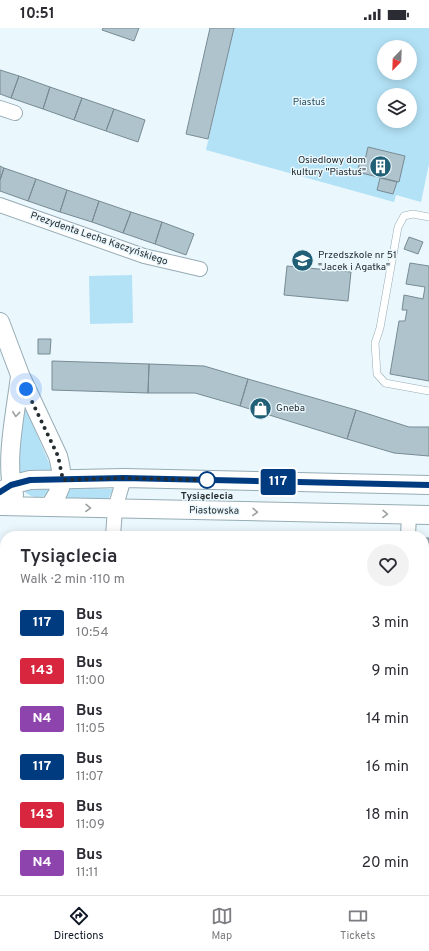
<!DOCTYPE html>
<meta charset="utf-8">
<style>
:root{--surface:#fff;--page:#f2f2f3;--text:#2b2b33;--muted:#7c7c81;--line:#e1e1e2;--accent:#111827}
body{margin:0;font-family:Overpass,sans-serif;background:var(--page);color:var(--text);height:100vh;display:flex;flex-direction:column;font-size:15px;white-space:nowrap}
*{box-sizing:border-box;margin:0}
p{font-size:13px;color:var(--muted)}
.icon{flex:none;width:22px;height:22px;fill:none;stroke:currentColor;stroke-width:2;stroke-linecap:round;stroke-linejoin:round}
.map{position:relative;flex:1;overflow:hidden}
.panel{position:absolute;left:0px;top:503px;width:429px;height:364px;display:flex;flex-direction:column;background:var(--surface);border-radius:16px 16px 0 0;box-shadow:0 2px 10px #0003}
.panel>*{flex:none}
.badge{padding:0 8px;border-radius:3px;font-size:14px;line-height:26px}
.needle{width:26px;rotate:203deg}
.buttons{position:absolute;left:377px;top:12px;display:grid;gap:8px}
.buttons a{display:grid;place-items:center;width:40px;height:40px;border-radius:50%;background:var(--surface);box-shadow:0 2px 10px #0003;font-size:20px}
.you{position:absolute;width:20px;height:20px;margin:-10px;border:3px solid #fff;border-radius:50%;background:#1a73e8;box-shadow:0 0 0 6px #1a73e833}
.map>.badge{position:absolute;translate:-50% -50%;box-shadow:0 0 0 2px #fff}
.round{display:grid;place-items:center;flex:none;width:42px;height:42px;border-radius:21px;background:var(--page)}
.summary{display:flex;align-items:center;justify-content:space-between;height:68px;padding:0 20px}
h1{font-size:19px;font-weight:600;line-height:30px}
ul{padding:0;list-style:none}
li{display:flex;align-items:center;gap:12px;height:48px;padding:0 20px}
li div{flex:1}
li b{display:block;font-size:15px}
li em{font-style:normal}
li .badge{min-width:44px;font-weight:700;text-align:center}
.status{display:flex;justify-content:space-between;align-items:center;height:28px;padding:0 20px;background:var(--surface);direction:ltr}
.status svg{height:11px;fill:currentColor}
.menu{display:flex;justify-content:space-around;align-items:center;height:56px;border-top:1px solid var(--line);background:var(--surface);font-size:11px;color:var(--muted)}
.menu a{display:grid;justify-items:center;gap:2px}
.menu .current{color:var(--accent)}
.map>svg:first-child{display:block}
.green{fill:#b3e2f6;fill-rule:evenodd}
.building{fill:#aec3cc;stroke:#788b94}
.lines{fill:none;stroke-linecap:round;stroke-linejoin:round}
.service-casing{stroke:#97acb5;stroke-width:8}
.minor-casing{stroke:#97acb5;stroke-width:16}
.tertiary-casing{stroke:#97acb5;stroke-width:20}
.service{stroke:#fff;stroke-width:7}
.minor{stroke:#fff;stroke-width:14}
.tertiary{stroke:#fff;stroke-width:18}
.oneway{stroke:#9ca0a1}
.line-casing{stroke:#fff;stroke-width:9}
.line{stroke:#003b80;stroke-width:6}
.walk{stroke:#242c2f;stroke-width:4;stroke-dasharray:0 7.2}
.stop-dot{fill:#fff;stroke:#003b80;stroke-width:2}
.labels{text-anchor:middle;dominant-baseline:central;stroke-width:3;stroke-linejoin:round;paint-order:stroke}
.park-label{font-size:10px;fill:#275262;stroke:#eaf7fd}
.poi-label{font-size:10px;fill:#242c2f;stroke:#eaf7fd;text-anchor:start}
.street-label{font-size:10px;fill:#242c2f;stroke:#eaf7fd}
.stop-label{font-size:10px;font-weight:bold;fill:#242c2f;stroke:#eaf7fd}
</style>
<div class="status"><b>10:51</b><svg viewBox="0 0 49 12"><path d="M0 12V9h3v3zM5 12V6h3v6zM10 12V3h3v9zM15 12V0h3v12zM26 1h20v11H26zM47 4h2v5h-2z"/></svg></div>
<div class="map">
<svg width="429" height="867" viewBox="0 0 429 867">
<rect width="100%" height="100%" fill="#eaf7fd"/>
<path class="green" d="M234,0H429V136L421,174L396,167L394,174L206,122ZM384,19H410V45H384ZM384,67H410V93H384Z
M132,247L133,295L90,296L89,248Z
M21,370L53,444L19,445Z
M51,458L46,467C38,472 26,468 22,460Z
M68,459L113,461L108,472L63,471Z
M0,781H5V862H42L43,867H0Z"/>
<path class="building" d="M103,0H139L134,13L102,2Z
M210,0H234L208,111L186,106Z
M0,42L19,48L11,70L0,66Z
M19,48L50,59L43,81L11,70Z
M50,59L82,70L74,92L43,81Z
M82,70L114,81L106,103L74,92Z
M114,81L145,92L138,114L106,103Z
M368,119L405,128L399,154L357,144L361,131L365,132Z
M0,138L4,140L0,152Z
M4,140L36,151L28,173L0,163V152Z
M380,150L397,154L393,166L377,162Z
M36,151L67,162L60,184L28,173Z
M67,162L99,173L92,194L60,184Z
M99,173L131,184L123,205L92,194Z
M131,184L162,194L155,216L123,205Z
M162,194L194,206L186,227L155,216Z
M409,209L423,214L418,226L404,221Z
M410,235L429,238V353L390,346L399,293H405L407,282H402L404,267L423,271L425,259L406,256Z
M287,238L351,244L348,273L284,267Z
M38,311H51L50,326H38Z
M52,333L149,336L148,365L52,362Z
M149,336L204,338L248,351L240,378L195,365H148Z
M248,351L356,382L347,411L240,378Z
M356,382L409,399H429V428L394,425L347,411Z
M387,505H396V508H387Z
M424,510H429V520H424Z
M0,535H5V567L0,566Z
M425,540H429V559H426Z
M426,783H429V796H426Z
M71,862H106V867H71Z"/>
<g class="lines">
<defs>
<path id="service" d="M429,189L413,186L404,188L398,199L380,300L375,315L377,346L385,355L429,363
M0,774H5
M52,862V867"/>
<path id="minor" d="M0,80L15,85
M0,177L144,228L200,241
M113,508L115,481L124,450
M408,508L409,487
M424,764H429"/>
<path id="tertiary" d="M0,294L20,347L58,428C64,451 64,459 49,479
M0,464L11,457L30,452L124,450L429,457
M14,467C4,435 16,383 20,348
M0,478L429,487"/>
</defs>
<use href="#service" class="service-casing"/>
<use href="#minor" class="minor-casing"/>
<use href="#tertiary" class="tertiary-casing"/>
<use href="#service" class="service"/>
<use href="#minor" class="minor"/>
<use href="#tertiary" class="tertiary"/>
</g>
<defs><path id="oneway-chevron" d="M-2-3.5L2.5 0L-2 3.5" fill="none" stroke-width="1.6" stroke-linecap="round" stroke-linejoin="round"/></defs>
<g class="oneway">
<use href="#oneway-chevron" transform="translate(16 386) rotate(96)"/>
<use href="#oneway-chevron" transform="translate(88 480) rotate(1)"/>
<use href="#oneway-chevron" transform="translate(255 484) rotate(1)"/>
<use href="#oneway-chevron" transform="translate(385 486) rotate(1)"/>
</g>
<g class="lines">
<defs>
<path id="line" d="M0,464L11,457L30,452L124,450L429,457"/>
</defs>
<use href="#line" class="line-casing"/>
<use href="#line" class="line"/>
<path class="walk" d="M26,361L58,428L63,452L124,450L207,452"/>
</g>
<defs>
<symbol id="building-disc" viewBox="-11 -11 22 22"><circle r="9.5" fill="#215f76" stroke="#eaf7fd"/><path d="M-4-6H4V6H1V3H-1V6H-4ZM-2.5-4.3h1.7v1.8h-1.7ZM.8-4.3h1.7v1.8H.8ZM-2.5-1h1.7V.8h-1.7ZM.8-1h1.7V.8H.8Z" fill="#fff"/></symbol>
<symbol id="school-disc" viewBox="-11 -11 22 22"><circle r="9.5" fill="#215f76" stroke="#eaf7fd"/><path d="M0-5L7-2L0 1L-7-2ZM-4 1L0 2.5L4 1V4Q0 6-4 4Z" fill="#fff"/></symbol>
<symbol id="shop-disc" viewBox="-11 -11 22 22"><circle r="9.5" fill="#215f76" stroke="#eaf7fd"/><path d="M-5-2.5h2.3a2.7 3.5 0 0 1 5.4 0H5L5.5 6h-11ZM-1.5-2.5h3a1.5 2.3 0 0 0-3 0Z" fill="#fff"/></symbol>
</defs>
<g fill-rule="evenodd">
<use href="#building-disc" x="368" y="126" width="25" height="25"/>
<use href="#school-disc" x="290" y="220" width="25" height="25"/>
<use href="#shop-disc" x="248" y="368" width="25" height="25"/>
</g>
<circle class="stop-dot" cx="207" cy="452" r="8"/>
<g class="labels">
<g class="park-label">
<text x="309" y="74">Piastuś</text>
</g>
<g class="poi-label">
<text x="366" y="132" text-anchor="end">Osiedlowy dom<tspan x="366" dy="12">kultury "Piastuś"</tspan></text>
<text x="318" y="227">Przedszkole nr 51<tspan x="318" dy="12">"Jacek i Agatka"</tspan></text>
<text x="276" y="380">Gneba</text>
</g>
<g class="street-label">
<text transform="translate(99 211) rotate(19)">Prezydenta Lecha Kaczyńskiego</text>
<text transform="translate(214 483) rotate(1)">Piastowska</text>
</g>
<g class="stop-label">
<text x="207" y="468">Tysiąclecia</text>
</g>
</g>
</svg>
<div class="buttons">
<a><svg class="needle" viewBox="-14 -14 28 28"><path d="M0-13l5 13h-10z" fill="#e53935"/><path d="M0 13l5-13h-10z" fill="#7c7c81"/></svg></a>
<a><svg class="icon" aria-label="layers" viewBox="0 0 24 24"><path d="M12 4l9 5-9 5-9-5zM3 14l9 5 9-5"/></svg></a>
</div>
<div class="you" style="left:26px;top:361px"></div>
<b class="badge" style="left:278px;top:454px;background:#003b80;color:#fff">117</b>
<section class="panel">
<div class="summary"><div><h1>Tysiąclecia</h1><p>Walk · 2 min · 110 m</p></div><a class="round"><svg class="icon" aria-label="heart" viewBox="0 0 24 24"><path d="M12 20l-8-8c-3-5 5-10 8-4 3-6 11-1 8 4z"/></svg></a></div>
<ul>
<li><span class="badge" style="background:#003b80;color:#fff">117</span><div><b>Bus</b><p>10:54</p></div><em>3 min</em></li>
<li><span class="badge" style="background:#d7263d;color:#fff">143</span><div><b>Bus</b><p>11:00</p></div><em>9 min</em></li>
<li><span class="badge" style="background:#8e44ad;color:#fff">N4</span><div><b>Bus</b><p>11:05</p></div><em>14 min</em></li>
<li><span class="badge" style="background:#003b80;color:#fff">117</span><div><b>Bus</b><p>11:07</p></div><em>16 min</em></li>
<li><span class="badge" style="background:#d7263d;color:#fff">143</span><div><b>Bus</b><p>11:09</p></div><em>18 min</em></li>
<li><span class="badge" style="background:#8e44ad;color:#fff">N4</span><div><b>Bus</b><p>11:11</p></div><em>20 min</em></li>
</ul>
</section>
</div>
<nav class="menu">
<a class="current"><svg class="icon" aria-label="directions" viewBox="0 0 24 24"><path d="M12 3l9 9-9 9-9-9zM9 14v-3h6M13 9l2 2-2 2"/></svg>Directions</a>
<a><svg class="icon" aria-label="map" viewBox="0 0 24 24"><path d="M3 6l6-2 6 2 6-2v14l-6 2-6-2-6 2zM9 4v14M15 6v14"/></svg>Map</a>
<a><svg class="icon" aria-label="tickets" viewBox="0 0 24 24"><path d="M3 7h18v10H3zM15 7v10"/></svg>Tickets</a>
</nav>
